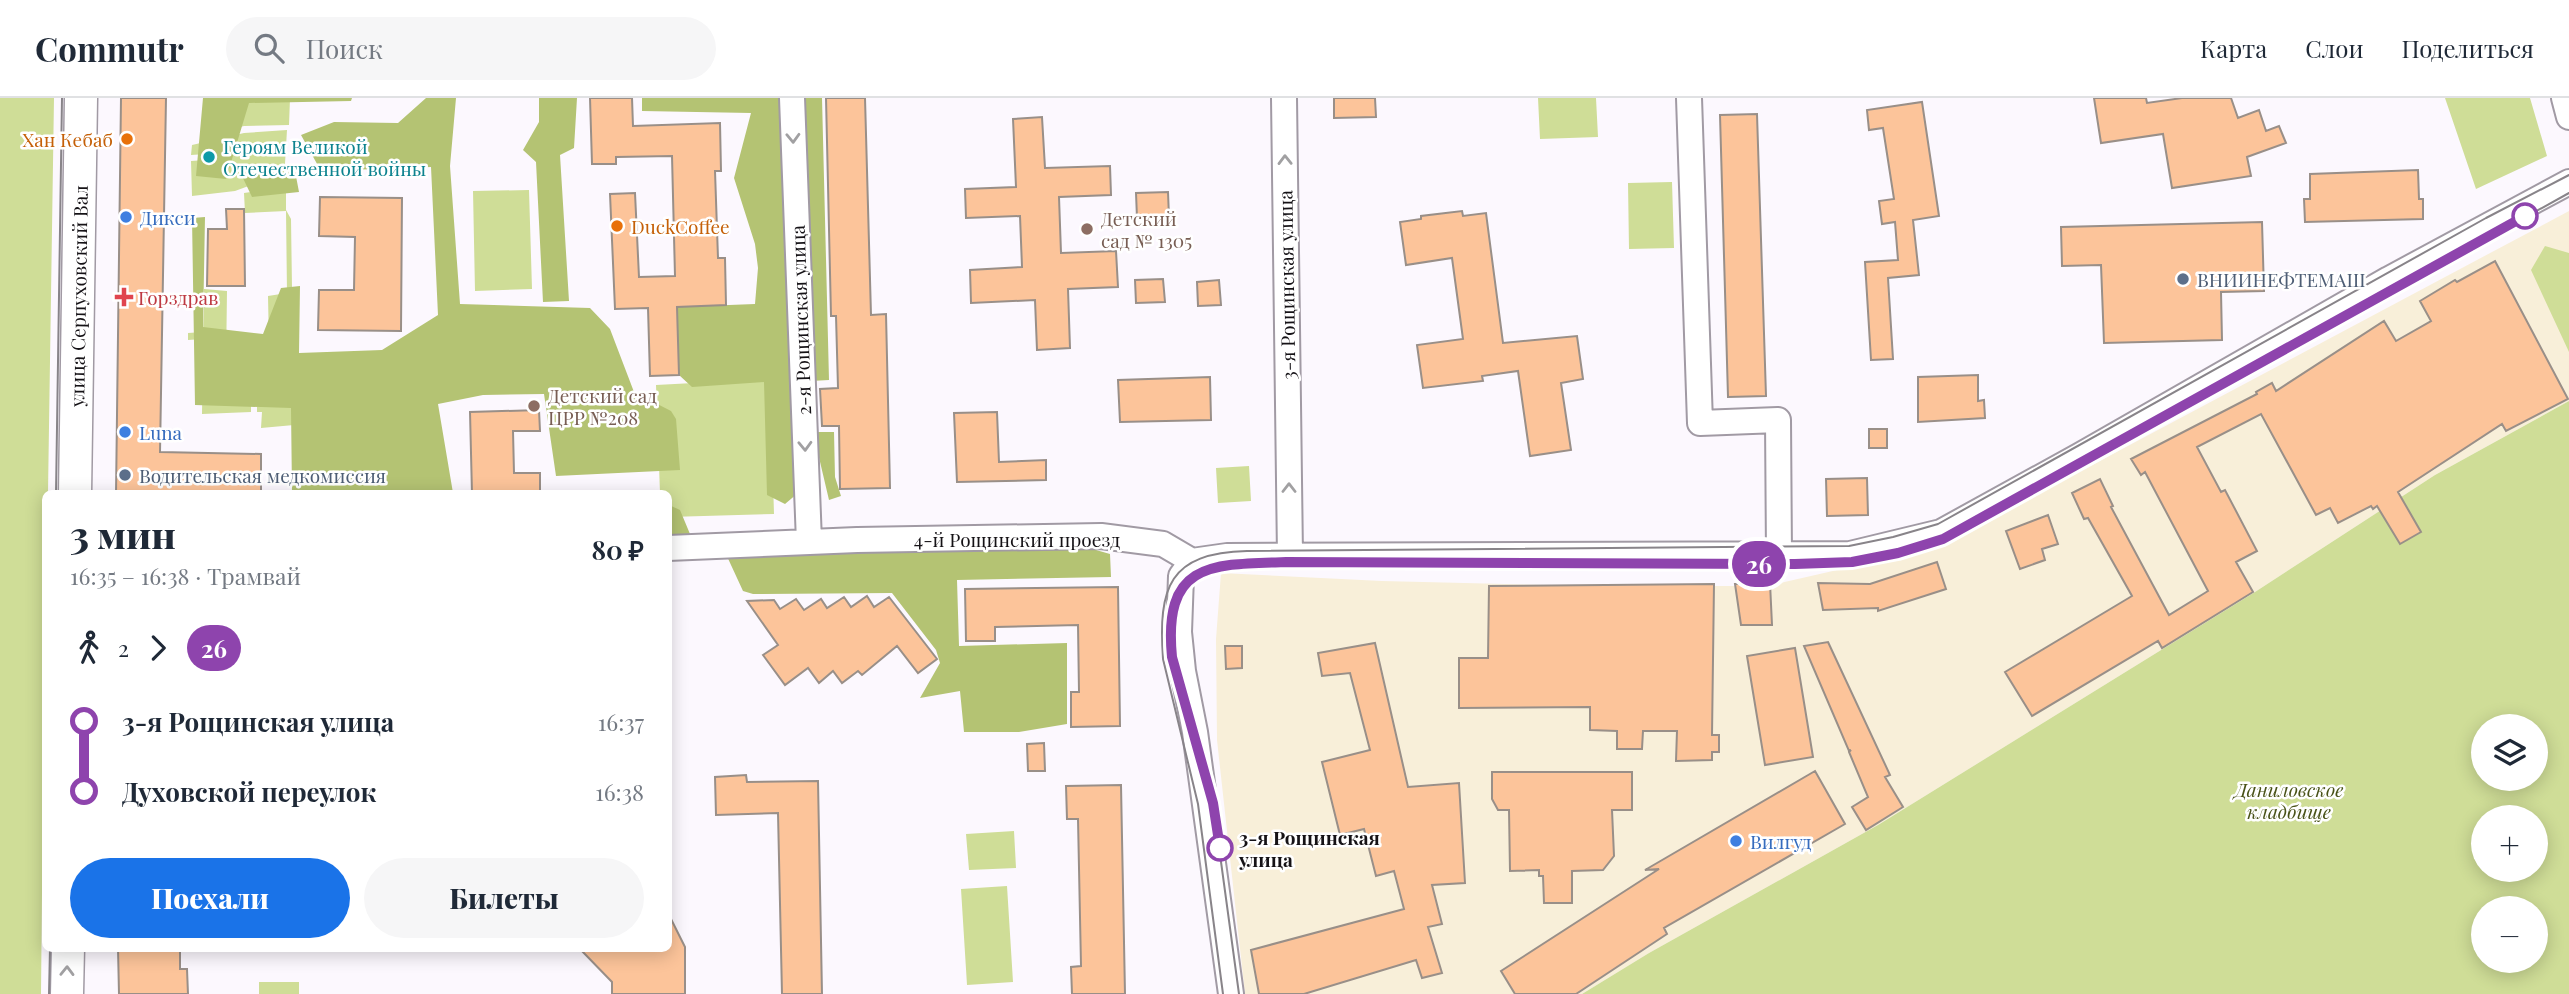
<!DOCTYPE html>
<html lang="ru">
<meta charset="utf-8">
<style>
:root{--surface:#fff;--page:#f6f6f7;--text:#1f2937;--muted:#747a83;--line:#e0e1e3;--accent:#1a73e8}
body{margin:0;font-family:"Playfair Display",serif;background:var(--page);color:var(--text);height:100vh;display:flex;flex-direction:column;font-size:26px;white-space:nowrap}
*{box-sizing:border-box;margin:0}
p{font-size:23px;color:var(--muted)}
.icon{flex:none;width:38px;height:38px;fill:none;stroke:currentColor;stroke-width:2;stroke-linecap:round;stroke-linejoin:round}
.map{position:relative;flex:1;overflow:hidden}
.details{position:absolute;left:42px;top:392px;width:630px;height:462px;display:flex;flex-direction:column;background:var(--surface);border-radius:10px;box-shadow:0 4px 18px #0003}
.details>*{flex:none}
.badge{padding:0 14px;border-radius:23px;font-size:24px;line-height:46px}
.buttons{position:absolute;left:2471px;top:616px;display:grid;gap:14px}
.buttons a{display:grid;place-items:center;width:77px;height:77px;border-radius:50%;background:var(--surface);box-shadow:0 4px 18px #0003;font-size:35px}
.map>.badge{position:absolute;translate:-50% -50%;box-shadow:0 0 0 4px #fff}
.legs{display:flex;align-items:center;gap:10px;height:77px;padding:0 28px;font-size:23px}
.legs p{margin-inline-start:auto}
.summary{display:flex;align-items:center;justify-content:space-between;height:119px;padding:0 28px}
h1{font-size:38px;font-weight:800;line-height:52px}
.primary-button{display:flex;gap:14px;margin-top:auto;padding:14px 28px}
.primary-button a{flex:1;height:80px;border-radius:42px;background:var(--accent);color:#fff;font-size:28px;font-weight:800;line-height:80px;text-align:center}
.primary-button a+a{background:var(--page);color:var(--text)}
ul{padding:0 28px;list-style:none}
li{display:flex;align-items:center;gap:24px;height:70px;font-size:26px}
li i{display:grid;place-items:center;width:10px;height:100%;margin:0 9px;background:currentColor}
li i::after{content:'';width:18px;height:18px;margin:-9px;border:5px solid;border-radius:50%;background:var(--surface)}
li p{margin-inline-start:auto}
li:first-child i{background:linear-gradient(#0000 50%,currentColor 0)}
li:last-child i{background:linear-gradient(currentColor 50%,#0000 0)}
header{display:flex;align-items:center;gap:42px;box-sizing:border-box;height:98px;padding:0 35px;background:var(--surface);border-bottom:2px solid var(--line)}
header strong{font-size:33px}
nav{display:flex;gap:38px;margin-inline-start:auto;font-size:24px}
.search{width:490px;height:63px;background:var(--page);display:flex;align-items:center;gap:18px;box-sizing:border-box;padding:0 24px;border-radius:38px;color:var(--muted);font-size:26px}
.map>svg:first-child{display:block}
.industrial{fill:#f8efd9}
.green{fill:#cfdd97;fill-rule:evenodd}
.forest{fill:#b4c373}
.building{fill:#fcc49a;stroke:#998f88;stroke-width:2}
.lines{fill:none;stroke-linecap:round;stroke-linejoin:round}
.minor-casing{stroke:#a19aa4;stroke-width:28}
.major-casing{stroke:#a19aa4;stroke-width:35}
.minor{stroke:#fff;stroke-width:24}
.major{stroke:#fff;stroke-width:32}
.tram{stroke:#888489;stroke-width:2}
.oneway{stroke:#a1a0a2}
.line-1-casing{stroke:#fff;stroke-width:16}
.line-1{stroke:#8e44ad;stroke-width:10}
.food-dot{fill:#e8710a;stroke:#fff;stroke-width:2.5}
.culture-dot{fill:#0f9aa8;stroke:#fff;stroke-width:2.5}
.stop-1-dot{fill:#fff;stroke:#8e44ad;stroke-width:3.5}
.shop-dot{fill:#3f7fe0;stroke:#fff;stroke-width:2.5}
.education-dot{fill:#8d6e63;stroke:#fff;stroke-width:2.5}
.service-dot{fill:#5c6f8a;stroke:#fff;stroke-width:2.5}
.health-dot{fill:#e0444e;stroke:#fff;stroke-width:2.5}
.labels{text-anchor:middle;dominant-baseline:central;stroke-width:5;stroke-linejoin:round;paint-order:stroke}
.food-label{font-size:19px;fill:#c56008;stroke:#fff;text-anchor:end}
.culture-label{font-size:19px;fill:#0d838f;stroke:#fff;text-anchor:start}
.shop-label{font-size:19px;fill:#366cbe;stroke:#fff;text-anchor:start}
.education-label{font-size:19px;fill:#785e54;stroke:#fff;text-anchor:start}
.service-label{font-size:19px;fill:#4e5e75;stroke:#fff;text-anchor:start}
.street-label{font-size:19px;fill:#151216;stroke:#fff}
.health-label{font-size:19px;fill:#be3a42;stroke:#fff;text-anchor:start}
.park-label{font-size:19px;font-style:italic;fill:#495218;stroke:#fff}
.stop-label{font-size:19px;font-weight:bold;fill:#151216;stroke:#fff;text-anchor:start}
</style>
<header>
<strong>Commutr</strong>
<div class="search"><svg class="icon" aria-label="search" viewBox="0 0 24 24"><circle cx="10" cy="10" r="6"/><path d="M15 15l6 6"/></svg>Поиск</div>
<nav><a>Карта</a><a>Слои</a><a>Поделиться</a></nav>
</header>
<div class="map">
<svg width="2569" height="896" viewBox="0 0 2569 896">
<rect width="100%" height="100%" fill="#fcf8fe"/>
<path class="industrial" d="M2569,113V303L2435,377L2255,494L1878,727L1649,855L1582,896H1245L1217,642L1216,541L1221,475L1382,483L1588,488H1767L1938,449Z"/>
<path class="green" d="M0,0H54L48,395L46,396L41,896H0Z
M211,0L290,1L289,27L244,28L212,36Z
M1538,0H1596L1598,39L1540,41Z
M2445,0H2530L2547,58L2476,91Z
M287,32L284,82L254,86L235,93L192,98L191,63L206,62V56L191,57L192,47L244,35Z
M1672,84L1674,150L1629,151L1628,85Z
M286,89V112L291,121L294,327L261,330L262,314H257V309L251,308V314L202,316L203,241L188,242V235L203,234L204,204H193V198H204V191L227,193L226,268L269,247L268,198L287,195L286,113L245,115L244,95Z
M529,92L532,191L475,193L473,93Z
M2545,148L2569,155V254L2531,172Z
M770,281L774,416L669,419L668,396L660,395L656,287Z
M2569,303V896H1582L1649,855L1878,727L2255,494L2435,377ZM2483,628H2536V681H2483ZM2483,719H2536V772H2483ZM2483,810H2536V863H2483Z
M1249,368L1251,403L1218,405L1216,370Z
M1014,733L1016,770L969,772L966,736Z
M1007,788L1013,884L967,887L961,791Z
M259,884H299V896H259Z"/>
<path class="forest" d="M203,0H352L351,3L249,5L226,81L196,78Z
M426,0H456L450,68L460,206L590,210L610,231L634,294L671,313L676,321L680,372L556,378L544,296L483,297L438,306L453,395H292L291,310L195,307L192,120L205,119L203,229L263,236L281,190L300,188L299,255L382,252L438,217L431,69L321,73L301,37L334,24L398,25Z
M539,0H577L574,50L560,57L569,203L543,204L536,64L523,52L539,24Z
M642,0H784L798,395L785,406L767,397L764,284L692,289L679,277L677,209L755,206L758,170L755,146L734,80L751,15L642,13Z
M799,0H822L829,282L811,283Z
M295,73L299,94L252,99L241,76Z
M813,334H834L835,379L841,398L829,402Z
M669,407L680,412L690,436L669,437Z
M1089,450L1110,456L1111,479L957,482L959,548L1067,545V626L1019,634H964L960,593L920,600L940,565L936,552L892,495L753,496L743,493L725,454Z"/>
<path class="building" d="M121,0H166L160,354L261,356V396H116Z
M590,0H632L633,28L720,25L721,73H715L718,160H725L726,207L677,209L679,277L650,278L648,210L615,211L610,96L635,95L639,179L675,178L672,58L616,59V66H592Z
M826,0H865L871,217L886,216L890,390L840,391L839,328H822L820,291L838,290L836,218H831Z
M1334,0H1375L1376,19L1334,20Z
M2094,0H2146L2147,5L2182,0H2231L2238,20L2259,12L2266,33L2279,28L2286,45L2247,59L2251,78L2172,90L2163,36L2101,45Z
M1922,4L1939,118L1913,122L1919,177L1888,180L1893,261L1871,262L1865,164L1898,162L1895,124L1882,126L1879,103L1894,101L1883,30L1869,32L1867,12Z
M1757,16L1766,298L1728,299L1720,17Z
M1042,19L1045,70L1110,68L1111,97L1059,99L1061,155L1116,153L1118,189L1068,191L1070,250L1037,252L1035,202L971,205L970,172L1022,169L1020,118L966,120L965,91L1016,89L1013,21Z
M2418,72L2419,101H2423V121L2305,124L2304,101H2310V76Z
M1168,94L1169,119L1137,120L1136,95Z
M320,99L402,100L401,233L318,232L319,192H354L355,139L319,138Z
M226,111H244L245,188H207L208,131H227Z
M1462,113L1463,118L1486,115L1503,245L1577,238L1583,281L1561,285L1571,352L1530,358L1518,273L1482,278L1483,283L1423,290L1417,247L1463,241L1452,160L1406,167L1400,124L1421,121V118Z
M2262,124L2264,193L2221,194L2222,242L2104,245L2101,167L2062,168L2061,129Z
M2495,163L2568,301L2506,333L2502,326L2398,394L2421,434L2400,446L2377,408L2373,411L2371,408L2338,425L2330,410L2316,417L2261,316L2197,349L2221,394L2225,392L2257,453L2236,464L2253,494L2162,550L2158,543L2032,618L2005,574L2132,498L2088,420L2084,421L2072,395L2100,381L2113,408L2111,409L2169,517L2208,493L2145,374L2141,377L2131,361L2257,296L2256,294L2272,285L2276,293L2384,223L2396,243L2431,223L2420,203L2455,182L2457,184Z
M1163,181L1165,204L1136,205L1135,182Z
M1219,182L1221,207L1198,208L1197,184Z
M1978,277V303L1984,302L1985,320L1918,324V279Z
M1210,279L1211,322L1120,324L1118,282Z
M539,312L540,333H513L514,375H540V394L472,396L470,314Z
M997,314L999,364L1046,362V382L957,384L954,315Z
M1869,331H1887V350H1869Z
M1867,380L1868,417L1827,418L1826,381Z
M2048,417L2058,446L2042,451L2045,462L2020,471L2006,433Z
M1937,464L1946,491L1878,513V510L1823,512L1818,485L1870,486Z
M1770,485L1772,527H1741L1735,486Z
M1714,486L1712,637H1719V654H1712V662L1676,663L1677,633H1643L1642,651H1617V633L1590,632V609L1459,610V560H1488L1489,488Z
M1118,489L1120,628L1071,629V594H1079L1078,527L995,529V543H966L965,491Z
M867,498L874,509L889,499L937,561L918,575L897,548L862,577L858,573L842,585L833,573L819,585L808,570L785,587L763,557L778,547L747,503L774,502L780,511L796,501L804,512L821,501L827,510L844,499L851,509Z
M1828,544L1890,677L1885,679L1903,709L1866,732L1852,709L1868,699L1849,654L1851,652L1849,653L1804,548Z
M1375,545L1408,689L1459,685L1465,785L1432,787L1442,826L1428,829L1442,875L1422,880L1416,862L1304,896H1259L1251,852L1404,811L1394,773L1376,778L1364,731L1340,737L1322,664L1370,652L1350,575L1322,578L1318,555Z
M1225,548H1242V570L1226,571Z
M1795,550L1813,659L1765,667L1747,558Z
M1044,645L1045,673H1028L1027,646Z
M1815,673L1845,726L1664,830L1667,836L1576,896H1515L1501,873L1659,771L1645,772Z
M1492,674H1632V712H1612L1614,758L1603,772L1572,773V805H1544L1543,778H1539V772L1510,773L1509,712H1498L1492,701Z
M746,677L747,684L818,683L822,896H782L778,715L716,717L715,679Z
M1121,687L1125,896H1072L1071,869L1081,868L1078,721H1067L1066,688Z
M668,815L685,849V896H612V884L579,850H668Z
M118,850H180V871H187L188,896H119Z"/>
<g class="lines">
<defs>
<path id="minor" d="M792,0L809,444
M1284,0L1290,458
M1689,0L1700,325L1778,322L1779,457
M2564,0L2569,19
M668,450L857,442L1101,438L1163,446L1192,463L1227,458L1850,456L1941,434L2079,358L2389,181L2569,84
M1192,463L1181,478L1179,534L1183,573L1195,634L1231,896"/>
<path id="major" d="M75,396L81,0
M67,896L68,850"/>
</defs>
<use href="#minor" class="minor-casing"/>
<use href="#major" class="major-casing"/>
<use href="#minor" class="minor"/>
<use href="#major" class="major"/>
<path class="tram" d="M56,396L62,0
M1171,525C1174,505 1181,483 1202,473C1235,458 1320,464 1360,464C1505,464 1650,465 1795,466L1852,464L1898,455L1943,441L2569,95
M1177,577L1213,705L1239,896
M49,896L50,850
M1223,896L1198,706L1163,561C1158,489 1169,455 1247,453L1849,448L1893,439L1938,426L2486,120L2569,77"/>
</g>
<defs><path id="oneway-chevron" d="M-2-3.5L2.5 0L-2 3.5" fill="none" stroke-width="1.6" stroke-linecap="round" stroke-linejoin="round" transform="scale(1.75)"/></defs>
<g class="oneway">
<use href="#oneway-chevron" transform="translate(793 40) rotate(88)"/>
<use href="#oneway-chevron" transform="translate(1285 62) rotate(-91)"/>
<use href="#oneway-chevron" transform="translate(805 348) rotate(88)"/>
<use href="#oneway-chevron" transform="translate(1289 390) rotate(-90)"/>
<use href="#oneway-chevron" transform="translate(67 873) rotate(-89)"/>
</g>
<g class="lines">
<defs>
<path id="line-1" d="M1220,750L1213,705L1172,559C1163,465 1209,466 1286,464L1795,466L1852,464L1898,455L1943,441L2525,118"/>
</defs>
<use href="#line-1" class="line-1-casing"/>
<use href="#line-1" class="line-1"/>
</g>
<g class="food-dot">
<circle cx="127" cy="41" r="7"/>
<circle cx="617" cy="128" r="7"/>
</g>
<circle class="culture-dot" cx="209" cy="59" r="7"/>
<g class="stop-1-dot">
<circle cx="2525" cy="118" r="12"/>
<circle cx="1220" cy="750" r="12"/>
</g>
<g class="shop-dot">
<circle cx="126" cy="119" r="7"/>
<circle cx="125" cy="334" r="7"/>
<circle cx="1736" cy="743" r="7"/>
</g>
<g class="education-dot">
<circle cx="1087" cy="131" r="7"/>
<circle cx="534" cy="308" r="7"/>
</g>
<g class="service-dot">
<circle cx="2183" cy="181" r="7"/>
<circle cx="125" cy="377" r="7"/>
</g>
<path class="health-dot" d="M120.5 188.5h7v7h7v7h-7v7h-7v-7h-7v-7h7z"/>
<g class="labels">
<g class="food-label">
<text x="113" y="41">Хан Кебаб</text>
<text x="631" y="128" text-anchor="start">DuckCoffee</text>
</g>
<g class="culture-label">
<text x="223" y="48">Героям Великой<tspan x="223" dy="22">Отечественной войны</tspan></text>
</g>
<g class="shop-label">
<text x="140" y="119">Дикси</text>
<text x="139" y="334">Luna</text>
<text x="1750" y="743">Вилгуд</text>
</g>
<g class="education-label">
<text x="1101" y="120">Детский<tspan x="1101" dy="22">сад № 1305</tspan></text>
<text x="548" y="297">Детский сад<tspan x="548" dy="22">ЦРР №208</tspan></text>
</g>
<g class="service-label">
<text x="2197" y="181">ВНИИНЕФТЕМАШ</text>
<text x="139" y="377">Водительская медкомиссия</text>
</g>
<g class="street-label">
<text transform="translate(1286 187) rotate(-91)">3-я Рощинская улица</text>
<text transform="translate(78 198) rotate(-89)">улица Серпуховский Вал</text>
<text transform="translate(800 222) rotate(-92)">2-я Рощинская улица</text>
<text x="1017" y="441">4-й Рощинский проезд</text>
</g>
<g class="health-label">
<text x="138" y="199">Горздрав</text>
</g>
<g class="park-label">
<text x="2289" y="691">Даниловское<tspan x="2289" dy="22">кладбище</tspan></text>
</g>
<g class="stop-label">
<text x="1239" y="739">3-я Рощинская<tspan x="1239" dy="22">улица</tspan></text>
</g>
</g>
</svg>
<div class="buttons">
<a><svg class="icon" aria-label="layers" viewBox="0 0 24 24"><path d="M12 4l9 5-9 5-9-5zM3 14l9 5 9-5"/></svg></a>
<a>+</a>
<a>−</a>
</div>
<b class="badge" style="left:1759px;top:466px;background:#8e44ad;color:#fff">26</b>
<section class="details">
<div class="summary"><div><h1>3 мин</h1><p>16:35 – 16:38 · Трамвай</p></div><b>80 ₽</b></div>
<div class="legs"><svg class="icon" aria-label="walk" viewBox="0 0 24 24"><circle cx="13" cy="4" r="2"/><path d="M13 8l-2 6 4 7M11 14l-3 7M7 12l3-4h3l4 4"/></svg>2<svg class="icon" aria-label="forward" viewBox="0 0 24 24"><path d="M9 5l7 7-7 7"/></svg><b class="badge" style="background:#8e44ad;color:#fff">26</b></div>
<ul>
<li><i style="color:#8e44ad"></i><b>3-я Рощинская улица</b><p>16:37</p></li>
<li><i style="color:#8e44ad"></i><b>Духовской переулок</b><p>16:38</p></li>
</ul>
<div class="primary-button"><a>Поехали</a><a>Билеты</a></div>
</section>
</div>
